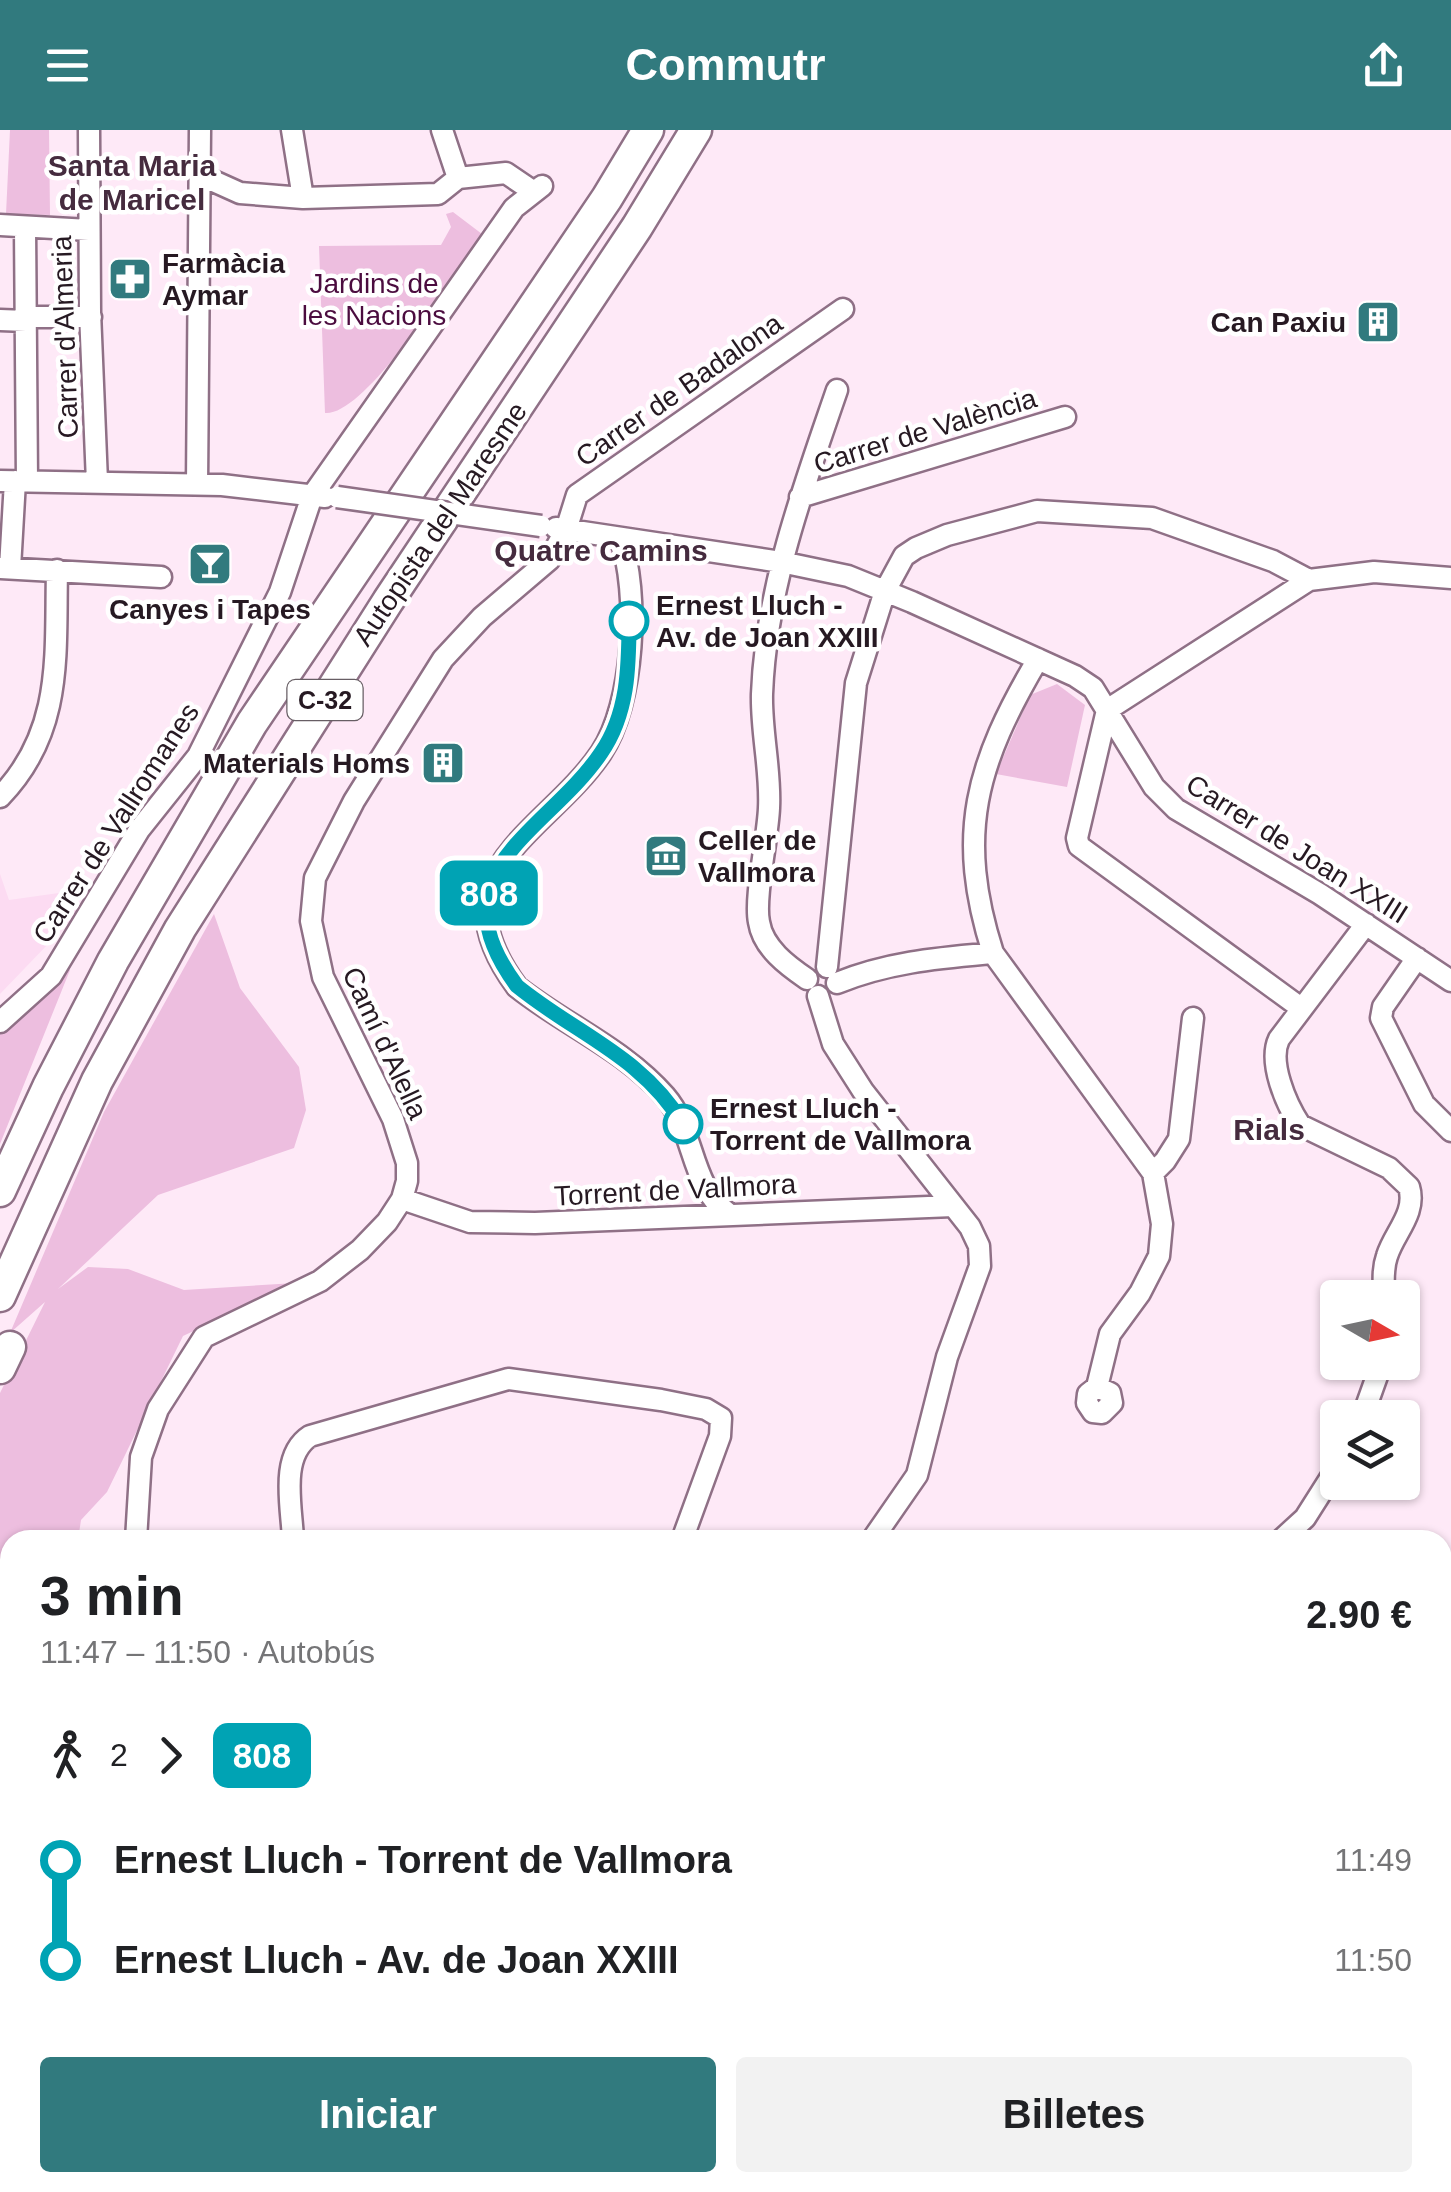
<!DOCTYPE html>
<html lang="es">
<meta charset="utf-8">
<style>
:root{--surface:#fff;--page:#f2f2f2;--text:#202124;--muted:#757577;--accent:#317a7e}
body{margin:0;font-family:Arial,sans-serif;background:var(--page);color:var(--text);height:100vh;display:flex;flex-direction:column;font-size:38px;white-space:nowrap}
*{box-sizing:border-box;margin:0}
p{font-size:32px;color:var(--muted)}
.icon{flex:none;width:55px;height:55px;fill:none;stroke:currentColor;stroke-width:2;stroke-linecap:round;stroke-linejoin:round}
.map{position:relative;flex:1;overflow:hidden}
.drawer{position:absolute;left:0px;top:1400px;width:1452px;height:662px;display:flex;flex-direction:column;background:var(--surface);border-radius:30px 30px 0 0;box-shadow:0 2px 8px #0004}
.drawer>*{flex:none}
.badge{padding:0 20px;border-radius:15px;font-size:35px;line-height:65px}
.needle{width:65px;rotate:99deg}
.controls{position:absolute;left:1320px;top:1150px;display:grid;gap:20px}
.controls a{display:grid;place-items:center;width:100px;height:100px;border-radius:10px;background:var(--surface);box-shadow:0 2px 8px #0004;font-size:50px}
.map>.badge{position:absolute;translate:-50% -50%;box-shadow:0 0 0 5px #fff}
.legs{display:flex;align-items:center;gap:15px;height:110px;padding:0 40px;font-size:32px}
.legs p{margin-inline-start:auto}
.head{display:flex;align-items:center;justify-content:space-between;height:170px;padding:0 40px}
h1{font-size:55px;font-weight:800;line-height:75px}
.cta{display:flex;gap:20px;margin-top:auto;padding:20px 40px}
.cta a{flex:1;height:115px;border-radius:10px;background:var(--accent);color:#fff;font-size:40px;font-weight:800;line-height:115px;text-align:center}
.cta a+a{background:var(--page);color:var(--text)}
ul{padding:0 40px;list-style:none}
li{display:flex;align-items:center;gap:35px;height:100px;font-size:38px}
li i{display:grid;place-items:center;width:15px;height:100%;margin:0 12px;background:currentColor}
li i::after{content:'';width:25px;height:25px;margin:-12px;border:8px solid;border-radius:50%;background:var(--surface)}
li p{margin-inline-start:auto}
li:first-child i{background:linear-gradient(#0000 50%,currentColor 0)}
li:last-child i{background:linear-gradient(currentColor 50%,#0000 0)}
header{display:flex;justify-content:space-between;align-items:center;height:130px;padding:0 40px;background:var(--accent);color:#fff;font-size:45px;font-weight:800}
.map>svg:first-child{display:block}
.built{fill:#fcdbf2}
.green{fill:#edbedf}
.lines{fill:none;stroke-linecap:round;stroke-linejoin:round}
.stream{stroke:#d38dc0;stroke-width:4}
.minor-casing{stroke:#8f7086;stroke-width:25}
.highway-casing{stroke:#8f7086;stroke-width:35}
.minor{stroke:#fff;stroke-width:20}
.highway{stroke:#fff;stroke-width:30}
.minor-bridge-casing{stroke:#8f7086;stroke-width:25;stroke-linecap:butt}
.minor-bridge{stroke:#fff;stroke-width:20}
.line-1-casing{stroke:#fff;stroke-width:22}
.line-1{stroke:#00a3b4;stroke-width:15}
.stop-1-dot{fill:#fff;stroke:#00a3b4;stroke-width:5}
.labels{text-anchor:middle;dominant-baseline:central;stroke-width:9;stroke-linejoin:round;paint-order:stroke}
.shield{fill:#fff;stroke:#675e64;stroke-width:2.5}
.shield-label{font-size:25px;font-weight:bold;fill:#261922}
.poi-label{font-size:28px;font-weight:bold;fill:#261922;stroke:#fff;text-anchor:start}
.park-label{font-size:28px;fill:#4b0c3f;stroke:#fff}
.street-label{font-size:28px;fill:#261922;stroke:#fff}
.stop-label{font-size:28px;font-weight:bold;fill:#261922;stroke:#fff;text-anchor:start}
.neighbourhood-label{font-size:30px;font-weight:bold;fill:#452b3e;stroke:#fff}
</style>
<header><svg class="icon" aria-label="menu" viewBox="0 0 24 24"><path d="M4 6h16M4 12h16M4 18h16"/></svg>Commutr<svg class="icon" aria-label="share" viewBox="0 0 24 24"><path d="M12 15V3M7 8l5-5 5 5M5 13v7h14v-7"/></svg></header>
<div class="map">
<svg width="1451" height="2062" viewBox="0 0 1451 2062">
<rect width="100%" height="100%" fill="#fee9f7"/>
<path class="built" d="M0,744L9,770L80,760L75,786L0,864Z
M278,2052L436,2053L440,2062H265Z"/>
<path class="green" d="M10,0H49L50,85L6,84Z
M453,82L482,104C458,139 366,287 325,283L319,116L441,115L451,97L446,84Z
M1057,554L1085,575L1067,657L996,644L1030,565Z
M214,784L240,858L299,937L306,980L294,1018L158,1065L58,1159L88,1137L128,1139L184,1160L295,1153L183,1206L107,1362L81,1390L78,1410H10V1993L0,1999V1263L45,1172L10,1203L104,982Z
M70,839V840L0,1014V904Z
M1451,1442V1674L1443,1676L1442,1445Z"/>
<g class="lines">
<path class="stream" d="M0,1859L10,1858
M1442,2046L1451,2042
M1372,2062L1427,2052"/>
<defs>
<path id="minor" d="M89,0L90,182L97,352
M292,0L303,68
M442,0L458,48
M200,45L240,63L303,68L438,64L458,48L506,43L534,62
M0,95L89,100
M25,97L27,351
M26,187H91
M0,190L26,191
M0,351L222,355L325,367
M197,354L200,0
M800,367L1065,287
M556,398L781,432L848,446L912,472L1075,546L1093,558L1154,657L1176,679L1320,764L1451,851
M620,408C640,462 634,574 601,623C547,703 431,741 517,857C565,895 624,919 665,966C696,1002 689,1055 729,1084
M0,438L161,447
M10,438L15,351
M1038,529C976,634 955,704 993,823L1153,1043L1165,1031L1179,1009L1193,888
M1107,580L1077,708L1079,716L1301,878
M1107,580L1309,450L1374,442L1451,448
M0,667C64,601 55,525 57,440
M1366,794L1279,909C1268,932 1286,974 1300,995L1389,1038L1409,1057C1417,1083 1394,1103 1387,1126C1382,1140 1384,1154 1384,1168
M1417,828L1383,877L1381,888L1424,974L1451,1001
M827,837L856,553L885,461L904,426L916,418L947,405L1037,381L1152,388L1273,431L1309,450
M807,849C788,836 763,818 759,792C754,768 768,707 769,678C771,640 761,602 762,564C766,458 803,359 837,260
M837,853C888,832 939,828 993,823
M818,866L833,914L863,961L970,1097L979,1116L980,1136L947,1227L917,1345L872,1410
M0,892L51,846L139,700L198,626L280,462L312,366L514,78L542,56
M402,1069L470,1092L535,1093L953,1076
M1097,1257L1088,1264L1087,1273L1093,1282L1102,1283L1112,1273L1110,1263L1097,1257L1110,1204L1140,1163L1159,1126L1162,1094L1153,1043
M1362,1288L1382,1232
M136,1410L141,1327L158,1279L204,1207L320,1151L360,1120L387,1092L402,1069L407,1051V1033L393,989L323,847L311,791L315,748L354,671L443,529L482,487L549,430L566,400L577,365L843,179
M293,1410C292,1378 279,1326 310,1306L508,1249L661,1270L706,1279L721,1288L720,1306L682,1410
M1281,1410L1305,1388L1338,1336
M1442,1947L1451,1970
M288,2062L312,2052
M683,2062L685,2052
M748,2062L753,2052
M820,2062L821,2052
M959,2062L971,2052
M1311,2062L1312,2052"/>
<path id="highway" d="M0,1061L48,957L113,831L252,593L607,68L648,0
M0,1166L97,951L180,799L388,471L637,97L696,0
M0,1238L10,1217"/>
</defs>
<use href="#minor" class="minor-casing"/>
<use href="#highway" class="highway-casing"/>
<use href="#minor" class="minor"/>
<use href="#highway" class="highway"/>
<defs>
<path id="minor-bridge" d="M337,367L541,396"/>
</defs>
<use href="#minor-bridge" class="minor-bridge-casing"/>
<use href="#minor-bridge" class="minor-bridge"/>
</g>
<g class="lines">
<defs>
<path id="line-1" d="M629,491C629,537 628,584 601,623C547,703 431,741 517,856C576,904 642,926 683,994"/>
</defs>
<use href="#line-1" class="line-1-casing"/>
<use href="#line-1" class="line-1"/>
</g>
<defs>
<symbol id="pharmacy-square" viewBox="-11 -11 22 22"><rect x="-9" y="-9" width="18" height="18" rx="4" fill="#317a7e" stroke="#fff"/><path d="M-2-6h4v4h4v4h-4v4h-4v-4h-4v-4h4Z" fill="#fff"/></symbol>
<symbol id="building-square" viewBox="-11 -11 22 22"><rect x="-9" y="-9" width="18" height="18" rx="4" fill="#317a7e" stroke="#fff"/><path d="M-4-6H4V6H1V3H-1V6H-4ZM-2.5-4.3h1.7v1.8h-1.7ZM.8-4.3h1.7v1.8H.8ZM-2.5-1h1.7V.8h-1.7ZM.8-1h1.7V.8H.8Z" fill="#fff"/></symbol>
<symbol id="bar-square" viewBox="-11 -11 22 22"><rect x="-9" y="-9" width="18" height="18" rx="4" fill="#317a7e" stroke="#fff"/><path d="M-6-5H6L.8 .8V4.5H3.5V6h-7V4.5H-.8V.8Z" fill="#fff"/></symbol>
<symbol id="museum-square" viewBox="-11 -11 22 22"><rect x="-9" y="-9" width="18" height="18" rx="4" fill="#317a7e" stroke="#fff"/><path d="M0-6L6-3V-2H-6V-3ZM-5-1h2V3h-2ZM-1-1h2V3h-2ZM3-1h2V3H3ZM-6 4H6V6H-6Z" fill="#fff"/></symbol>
</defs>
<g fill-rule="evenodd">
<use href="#pharmacy-square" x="105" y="124" width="50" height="50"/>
<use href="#building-square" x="1353" y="167" width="50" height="50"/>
<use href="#bar-square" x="185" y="409" width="50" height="50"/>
<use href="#building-square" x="418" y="608" width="50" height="50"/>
<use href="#museum-square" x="641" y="701" width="50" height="50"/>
</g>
<g class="stop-1-dot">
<circle cx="629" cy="491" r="18"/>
<circle cx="683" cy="994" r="18"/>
</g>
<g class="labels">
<rect class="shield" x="287.5" y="550" width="75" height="40" rx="8"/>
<g class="shield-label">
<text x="325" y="570">C-32</text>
</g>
<g class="poi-label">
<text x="162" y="133">Farmàcia<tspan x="162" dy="32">Aymar</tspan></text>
<text x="1346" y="192" text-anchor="end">Can Paxiu</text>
<text x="210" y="479" text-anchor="middle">Canyes i Tapes</text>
<text x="410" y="633" text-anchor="end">Materials Homs</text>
<text x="698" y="710">Celler de<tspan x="698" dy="32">Vallmora</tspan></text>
</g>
<g class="park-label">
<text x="374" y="153">Jardins de<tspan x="374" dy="32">les Nacions</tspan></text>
</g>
<g class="street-label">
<text transform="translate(65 207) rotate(-92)">Carrer d'Almeria</text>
<text transform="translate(679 260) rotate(-35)">Carrer de Badalona</text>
<text transform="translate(925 301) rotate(-17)">Carrer de València</text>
<text transform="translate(440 394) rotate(-56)">Autopista del Maresme</text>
<text transform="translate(116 693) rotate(-57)">Carrer de Vallromanes</text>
<text transform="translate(1297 719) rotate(32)">Carrer de Joan XXIII</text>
<text transform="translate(385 913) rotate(65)">Camí d'Alella</text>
<text transform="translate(675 1060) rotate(-3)">Torrent de Vallmora</text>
</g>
<g class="stop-label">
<text x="656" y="475">Ernest Lluch -<tspan x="656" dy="32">Av. de Joan XXIII</tspan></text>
<text x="710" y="978">Ernest Lluch -<tspan x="710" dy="32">Torrent de Vallmora</tspan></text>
</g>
<g class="neighbourhood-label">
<text x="132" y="35">Santa Maria<tspan x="132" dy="34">de Maricel</tspan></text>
<text x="601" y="420">Quatre Camins</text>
<text x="1269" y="999">Rials</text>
</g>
</g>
</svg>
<div class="controls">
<a><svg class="needle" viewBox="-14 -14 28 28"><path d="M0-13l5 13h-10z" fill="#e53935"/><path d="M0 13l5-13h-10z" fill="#757577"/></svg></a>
<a><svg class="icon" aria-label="layers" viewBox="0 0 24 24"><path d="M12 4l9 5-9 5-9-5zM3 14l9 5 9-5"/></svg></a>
</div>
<b class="badge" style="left:489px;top:763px;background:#00a3b4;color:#fff">808</b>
<section class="drawer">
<div class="head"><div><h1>3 min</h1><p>11:47 – 11:50 · Autobús</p></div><b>2.90 €</b></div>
<div class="legs"><svg class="icon" aria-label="walk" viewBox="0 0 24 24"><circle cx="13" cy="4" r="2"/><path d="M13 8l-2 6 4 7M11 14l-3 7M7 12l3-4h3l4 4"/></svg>2<svg class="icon" aria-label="forward" viewBox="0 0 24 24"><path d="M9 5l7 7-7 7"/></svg><b class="badge" style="background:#00a3b4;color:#fff">808</b></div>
<ul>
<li><i style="color:#00a3b4"></i><b>Ernest Lluch - Torrent de Vallmora</b><p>11:49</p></li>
<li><i style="color:#00a3b4"></i><b>Ernest Lluch - Av. de Joan XXIII</b><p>11:50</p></li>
</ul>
<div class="cta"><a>Iniciar</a><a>Billetes</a></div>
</section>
</div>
